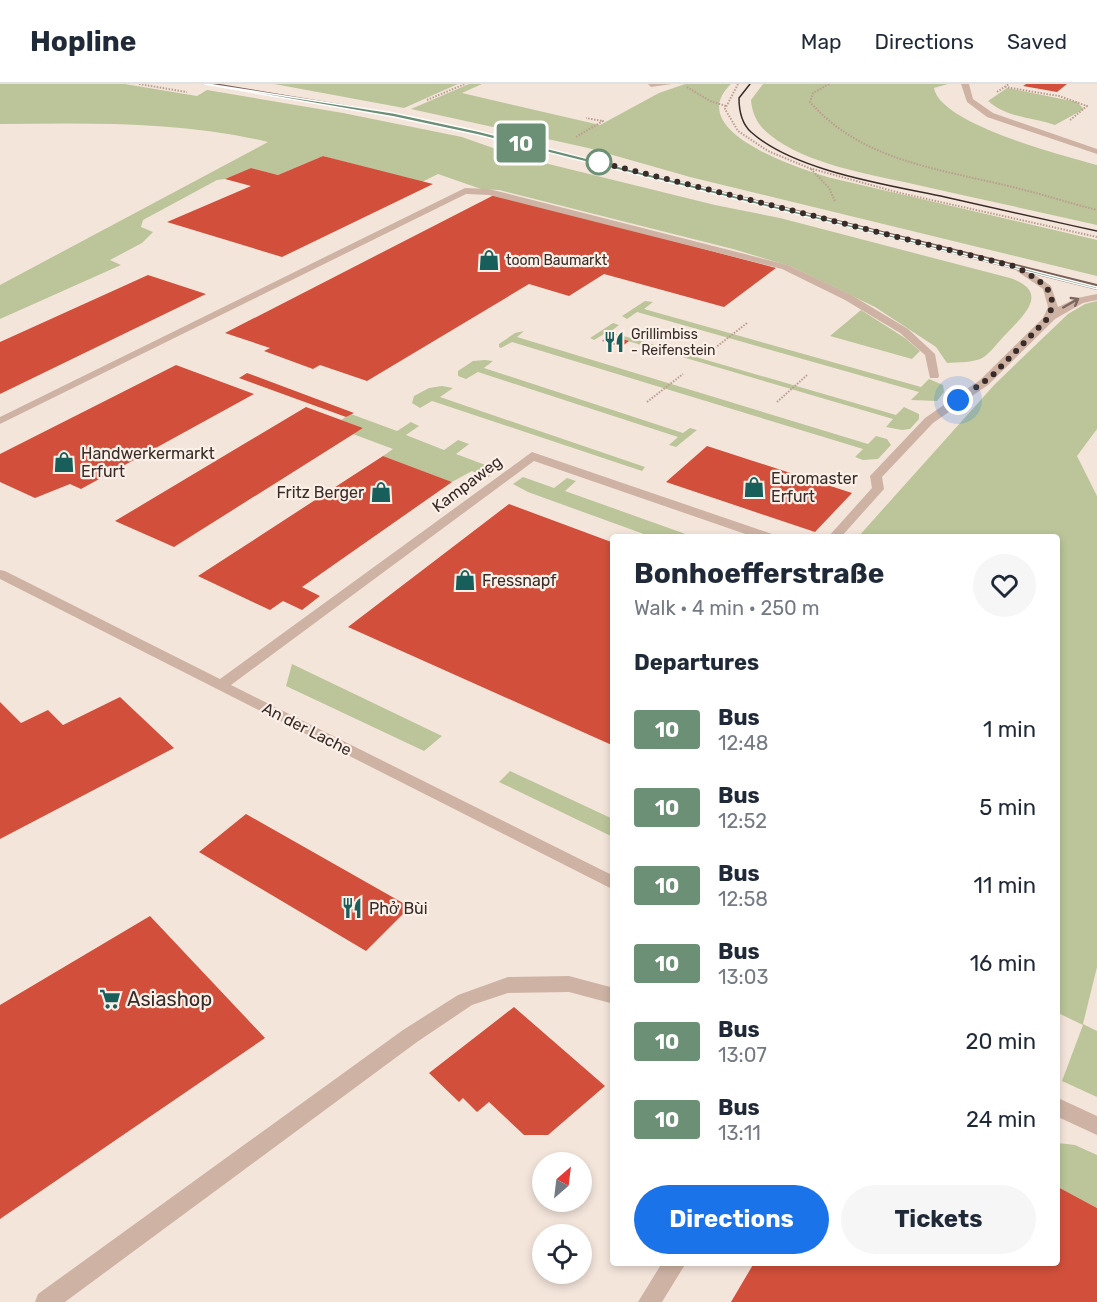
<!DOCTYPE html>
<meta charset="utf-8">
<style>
:root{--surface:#fff;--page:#f6f6f7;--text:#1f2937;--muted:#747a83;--line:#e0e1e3;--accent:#1a73e8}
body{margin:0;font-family:Rubik,sans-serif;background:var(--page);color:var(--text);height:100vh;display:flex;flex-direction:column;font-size:22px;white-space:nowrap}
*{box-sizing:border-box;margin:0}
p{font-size:20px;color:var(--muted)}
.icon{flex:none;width:33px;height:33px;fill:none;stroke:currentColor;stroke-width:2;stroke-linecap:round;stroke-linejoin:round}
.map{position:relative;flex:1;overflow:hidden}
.drawer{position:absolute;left:610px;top:450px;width:450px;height:732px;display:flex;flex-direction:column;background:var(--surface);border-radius:6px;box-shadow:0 3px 9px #0003}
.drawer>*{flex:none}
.badge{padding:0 12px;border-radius:4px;font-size:21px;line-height:39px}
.needle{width:39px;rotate:28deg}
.controls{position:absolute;left:532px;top:1068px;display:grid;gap:12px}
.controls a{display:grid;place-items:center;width:60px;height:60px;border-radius:50%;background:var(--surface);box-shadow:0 3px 9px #0003;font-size:30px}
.you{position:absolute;width:30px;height:30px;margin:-15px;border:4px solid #fff;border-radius:50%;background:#1a73e8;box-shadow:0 0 0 9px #1a73e833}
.map>.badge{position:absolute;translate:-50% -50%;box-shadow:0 0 0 3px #fff}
h2{padding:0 24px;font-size:22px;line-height:54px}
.round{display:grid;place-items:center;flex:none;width:63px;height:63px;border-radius:32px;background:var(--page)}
.overview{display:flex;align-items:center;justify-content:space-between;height:102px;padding:0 24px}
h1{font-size:28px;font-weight:700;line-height:45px}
.button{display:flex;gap:12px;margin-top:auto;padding:12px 24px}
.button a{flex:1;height:69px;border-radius:36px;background:var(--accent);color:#fff;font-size:24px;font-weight:700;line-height:69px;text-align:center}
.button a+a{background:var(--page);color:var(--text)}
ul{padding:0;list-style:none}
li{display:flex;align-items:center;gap:18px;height:78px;padding:0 24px}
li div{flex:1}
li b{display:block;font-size:22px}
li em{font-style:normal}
li .badge{min-width:66px;font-weight:700;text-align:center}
header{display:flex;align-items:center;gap:36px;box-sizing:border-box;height:84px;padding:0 30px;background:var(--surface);border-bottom:2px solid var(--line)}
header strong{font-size:28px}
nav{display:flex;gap:33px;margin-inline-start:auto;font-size:21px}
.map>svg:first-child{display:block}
.green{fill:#bbc599}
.building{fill:#d2503b}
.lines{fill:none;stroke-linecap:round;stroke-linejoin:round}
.path{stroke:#ba9d8f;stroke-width:2;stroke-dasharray:1.5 1.5;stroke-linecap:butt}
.minor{fill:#ceb3a5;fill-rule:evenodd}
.major{fill:#7c5f57;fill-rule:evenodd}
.tram{stroke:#392b27;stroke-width:1.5}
.oneway{stroke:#7c6860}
.line{fill:#6b9076;stroke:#fff;stroke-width:1.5}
.walk{stroke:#392b27;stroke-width:6;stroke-dasharray:0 10.8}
.stop-dot{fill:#fff;stroke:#6b9076;stroke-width:3}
.labels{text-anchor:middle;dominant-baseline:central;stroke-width:4.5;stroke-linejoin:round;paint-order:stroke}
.far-poi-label{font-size:14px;fill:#392b27;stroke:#fbf0e8;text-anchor:start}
.poi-label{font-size:16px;fill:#392b27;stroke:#fbf0e8;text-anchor:start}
.street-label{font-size:16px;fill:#392b27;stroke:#fbf0e8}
.near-poi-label{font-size:20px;fill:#392b27;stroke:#fbf0e8;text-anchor:start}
</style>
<header>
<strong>Hopline</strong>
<nav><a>Map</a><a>Directions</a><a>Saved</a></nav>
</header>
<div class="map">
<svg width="1097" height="1218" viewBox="0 0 1097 1218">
<rect width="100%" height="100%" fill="#f4e5db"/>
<path class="green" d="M0,0H125L197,12L207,6L343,29L462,53L516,72L715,121L780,134L1010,194C1050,208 1025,230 1007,249C999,257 992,267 984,273C975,279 957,278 947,279L936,263L875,223L790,182L733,165L499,106L481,105L438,90L422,98L323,72L278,91L251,84L225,95L217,96L143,136L141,143L153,148L142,159L110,176L121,181L0,235V201L268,58C182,37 89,39 0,40Z
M274,0H458L404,24Z
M469,0H482L462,9L600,41L659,9L685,0H731C682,47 798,84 827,93L1097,156V192L690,93L588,64L411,25Z
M763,0H948L934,4C940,40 1064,72 1097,81V141C1036,127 974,114 913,100C868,90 806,80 770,51C758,42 752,30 751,16Z
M1007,4L1077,18L1084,25L1055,41C1032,33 1007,34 988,17Z
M645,217L653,218L644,225L921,303L929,295L943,301L944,308L937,317L911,316L919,308L637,228L627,235L622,232Z
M1097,217V345L1077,372L1097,412V883L1083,940L1097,947V1013L1062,997L1083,941L1058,929V774L1060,752L1058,750V453H858L995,300L1068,230L1085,220Z
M861,226L905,254L920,267L912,275L830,252Z
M613,239L619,241L610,248L896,331L904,323L919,330V335L910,345L902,346L886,343L893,335L604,250L594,256L590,254Z
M524,247L517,253L868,360L876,352L887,355L891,361L878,375L863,376L855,373L863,365L512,258L501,264L499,263V260L515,249Z
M485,276L493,277L484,284L683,349L690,344L697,346L676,363L669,361L678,353L478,288L466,295L458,292V287L473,277Z
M442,302L453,304L440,313L645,383L642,387L432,317L420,324L412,319L414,312L429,304Z
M351,330L397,347L411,338L419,342L406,351L444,366L458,356L469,360L456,370L496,385L488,394L472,387L452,398L383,372L393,365L353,350L363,344L341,336Z
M523,393L554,404L567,394L576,397L565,407L694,453H652L528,408L513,400Z
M292,580L442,652L424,667L286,602Z
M510,687L613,735V753L499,698Z
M1058,1059L1075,1061L1097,1071V1124L1058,1103Z"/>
<path class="building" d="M1026,0H1067L1057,8L1023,2Z
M323,72L433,100L282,173L167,138L251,102L225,95L251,84L278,91Z
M496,110L776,184L724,223L604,190L569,212L529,200L367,297L320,281L313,285L264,267L270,264L225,249Z
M148,191L206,210L0,310V258Z
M609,251L629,257L621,263L602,257Z
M176,281L254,310L81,405L70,400L35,414L0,398V370Z
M247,289L354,329L346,333L239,294Z
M306,323L363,344L174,463L115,437Z
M707,362L852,409L815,448L666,398Z
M383,372L452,398L302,503L320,512L302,526L283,517L270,526L198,492Z
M509,420L614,459V662L348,543Z
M120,613L174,664L0,755V618L21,639L48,626L63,641Z
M246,730L410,823L366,867L199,768Z
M150,832L265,954L0,1135V921Z
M514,923L605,1002L548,1051H524L489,1018L477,1028L463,1014L459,1018L429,989Z
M1058,1103L1097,1124V1218H731L754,1179H1058Z"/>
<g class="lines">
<path class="path" d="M139,0L187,8
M738,0L725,25L738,47L768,67L809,84L900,109L1097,153
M829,0L813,9L810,18C860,75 933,84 1004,101C1035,108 1066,118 1097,126
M687,3L710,17L726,22
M1005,3L1059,12L1087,22L1069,37
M997,8L1009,0
M427,16L465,0
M576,53L603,37L586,34
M811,85L829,104L835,117
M715,264L747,239
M647,318L683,290
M777,318L807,291"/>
<path class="minor" d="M648,0H672L651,3Z
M961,0H969L973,15L993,29L1097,65V70L987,33L967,18Z
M465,104L489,105L788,181L853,212L908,245L935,270L939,292L938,294H930L925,271L900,249L845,216L782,185L489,111L466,110L0,340V333Z
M1014,181H1020L1051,202L1058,223L1077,214L1097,210V216L1083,219L1055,235L988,301L933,339L882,393L884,405L841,453H828L872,404L870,392L925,334L980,296L1043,234L1048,223L1043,205L1014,185Z
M532,368L772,450L773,453H754L534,377L231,601L614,792V806L0,495V486L5,487L220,595Z
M569,892L614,904V920L569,908L508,909L472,921L417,958L65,1218H35L38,1210L403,946L458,911L508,893Z
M1058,1014L1097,1032V1051L1058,1033Z
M662,1179H686L662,1218H638Z"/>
<path class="major" d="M203,0H220L394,29L478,47L1097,200V206L478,51L394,33Z"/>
<path class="tram" d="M750,0L739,14C739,27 741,39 751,48C794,87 888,101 945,113C995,124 1046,136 1097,147"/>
</g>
<defs><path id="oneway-shaft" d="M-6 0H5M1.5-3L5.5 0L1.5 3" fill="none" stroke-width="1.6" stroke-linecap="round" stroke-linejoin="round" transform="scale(1.5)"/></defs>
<use class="oneway" href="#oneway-shaft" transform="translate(1071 219) rotate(-30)"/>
<path class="line" d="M204,0H207L394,29L478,47L1097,203V205L478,51L394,33Z"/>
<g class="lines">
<path class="walk" d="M599,78L591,76L1017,183C1039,197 1061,205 1048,234L992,292L958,316"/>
</g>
<defs>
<symbol id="shop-bare" viewBox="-9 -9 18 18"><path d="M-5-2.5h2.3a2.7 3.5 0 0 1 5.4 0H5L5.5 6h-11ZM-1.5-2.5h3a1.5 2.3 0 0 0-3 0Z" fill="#185f5c" stroke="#fbf0e8" stroke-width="2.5" paint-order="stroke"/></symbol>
<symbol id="restaurant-bare" viewBox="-9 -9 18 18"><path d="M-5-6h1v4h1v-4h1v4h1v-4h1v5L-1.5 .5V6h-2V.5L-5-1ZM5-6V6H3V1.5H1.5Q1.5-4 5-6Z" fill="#185f5c" stroke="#fbf0e8" stroke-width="2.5" paint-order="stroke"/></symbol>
<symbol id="supermarket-bare" viewBox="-9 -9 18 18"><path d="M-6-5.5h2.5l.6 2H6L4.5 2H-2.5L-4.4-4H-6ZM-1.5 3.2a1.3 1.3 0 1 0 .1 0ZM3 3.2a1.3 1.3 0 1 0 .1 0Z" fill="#185f5c" stroke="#fbf0e8" stroke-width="2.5" paint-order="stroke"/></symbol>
</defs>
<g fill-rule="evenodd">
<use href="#shop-bare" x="474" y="161" width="30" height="30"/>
<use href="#restaurant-bare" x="599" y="243" width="30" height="30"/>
<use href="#shop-bare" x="49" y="363" width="30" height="30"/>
<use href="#shop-bare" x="739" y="388" width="30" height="30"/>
<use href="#shop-bare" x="366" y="393" width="30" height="30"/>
<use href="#shop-bare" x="450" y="481" width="30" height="30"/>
<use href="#restaurant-bare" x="337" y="809" width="30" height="30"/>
<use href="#supermarket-bare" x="95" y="900" width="30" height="30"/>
</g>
<circle class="stop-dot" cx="599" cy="78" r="12"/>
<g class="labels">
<g class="far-poi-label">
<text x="506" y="176">toom Baumarkt</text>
<text x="631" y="250">Grillimbiss<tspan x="631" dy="16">- Reifenstein</tspan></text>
</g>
<g class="poi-label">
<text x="81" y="369">Handwerkermarkt<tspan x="81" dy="18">Erfurt</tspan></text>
<text x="771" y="394">Euromaster<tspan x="771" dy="18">Erfurt</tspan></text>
<text x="364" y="408" text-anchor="end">Fritz Berger</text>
<text x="482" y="496">Fressnapf</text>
<text x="369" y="824">Phở Bùi</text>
</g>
<g class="street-label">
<text transform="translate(467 400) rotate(-37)">Kampaweg</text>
<text transform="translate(307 645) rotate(27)">An der Lache</text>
</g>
<g class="near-poi-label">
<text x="127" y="915">Asiashop</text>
</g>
</g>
</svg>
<div class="controls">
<a><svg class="needle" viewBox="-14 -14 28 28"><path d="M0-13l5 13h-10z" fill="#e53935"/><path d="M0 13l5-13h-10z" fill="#747a83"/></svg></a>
<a><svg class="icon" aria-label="locate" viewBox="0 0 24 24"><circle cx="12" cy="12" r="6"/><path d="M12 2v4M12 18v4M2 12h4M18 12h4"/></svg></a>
</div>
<div class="you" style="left:958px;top:316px"></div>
<b class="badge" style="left:521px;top:59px;background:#6b9076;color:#fff">10</b>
<section class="drawer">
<div class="overview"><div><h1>Bonhoefferstraße</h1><p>Walk · 4 min · 250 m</p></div><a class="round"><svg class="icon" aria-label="heart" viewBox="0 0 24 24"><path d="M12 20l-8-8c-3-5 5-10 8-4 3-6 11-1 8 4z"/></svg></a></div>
<h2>Departures</h2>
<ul>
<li><span class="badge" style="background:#6b9076;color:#fff">10</span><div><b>Bus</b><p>12:48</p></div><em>1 min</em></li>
<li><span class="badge" style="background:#6b9076;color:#fff">10</span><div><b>Bus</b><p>12:52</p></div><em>5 min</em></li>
<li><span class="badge" style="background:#6b9076;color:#fff">10</span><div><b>Bus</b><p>12:58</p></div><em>11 min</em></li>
<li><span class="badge" style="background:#6b9076;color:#fff">10</span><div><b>Bus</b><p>13:03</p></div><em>16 min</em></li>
<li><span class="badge" style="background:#6b9076;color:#fff">10</span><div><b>Bus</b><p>13:07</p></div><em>20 min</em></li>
<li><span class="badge" style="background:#6b9076;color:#fff">10</span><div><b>Bus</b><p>13:11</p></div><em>24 min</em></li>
</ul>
<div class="button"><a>Directions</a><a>Tickets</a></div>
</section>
</div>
